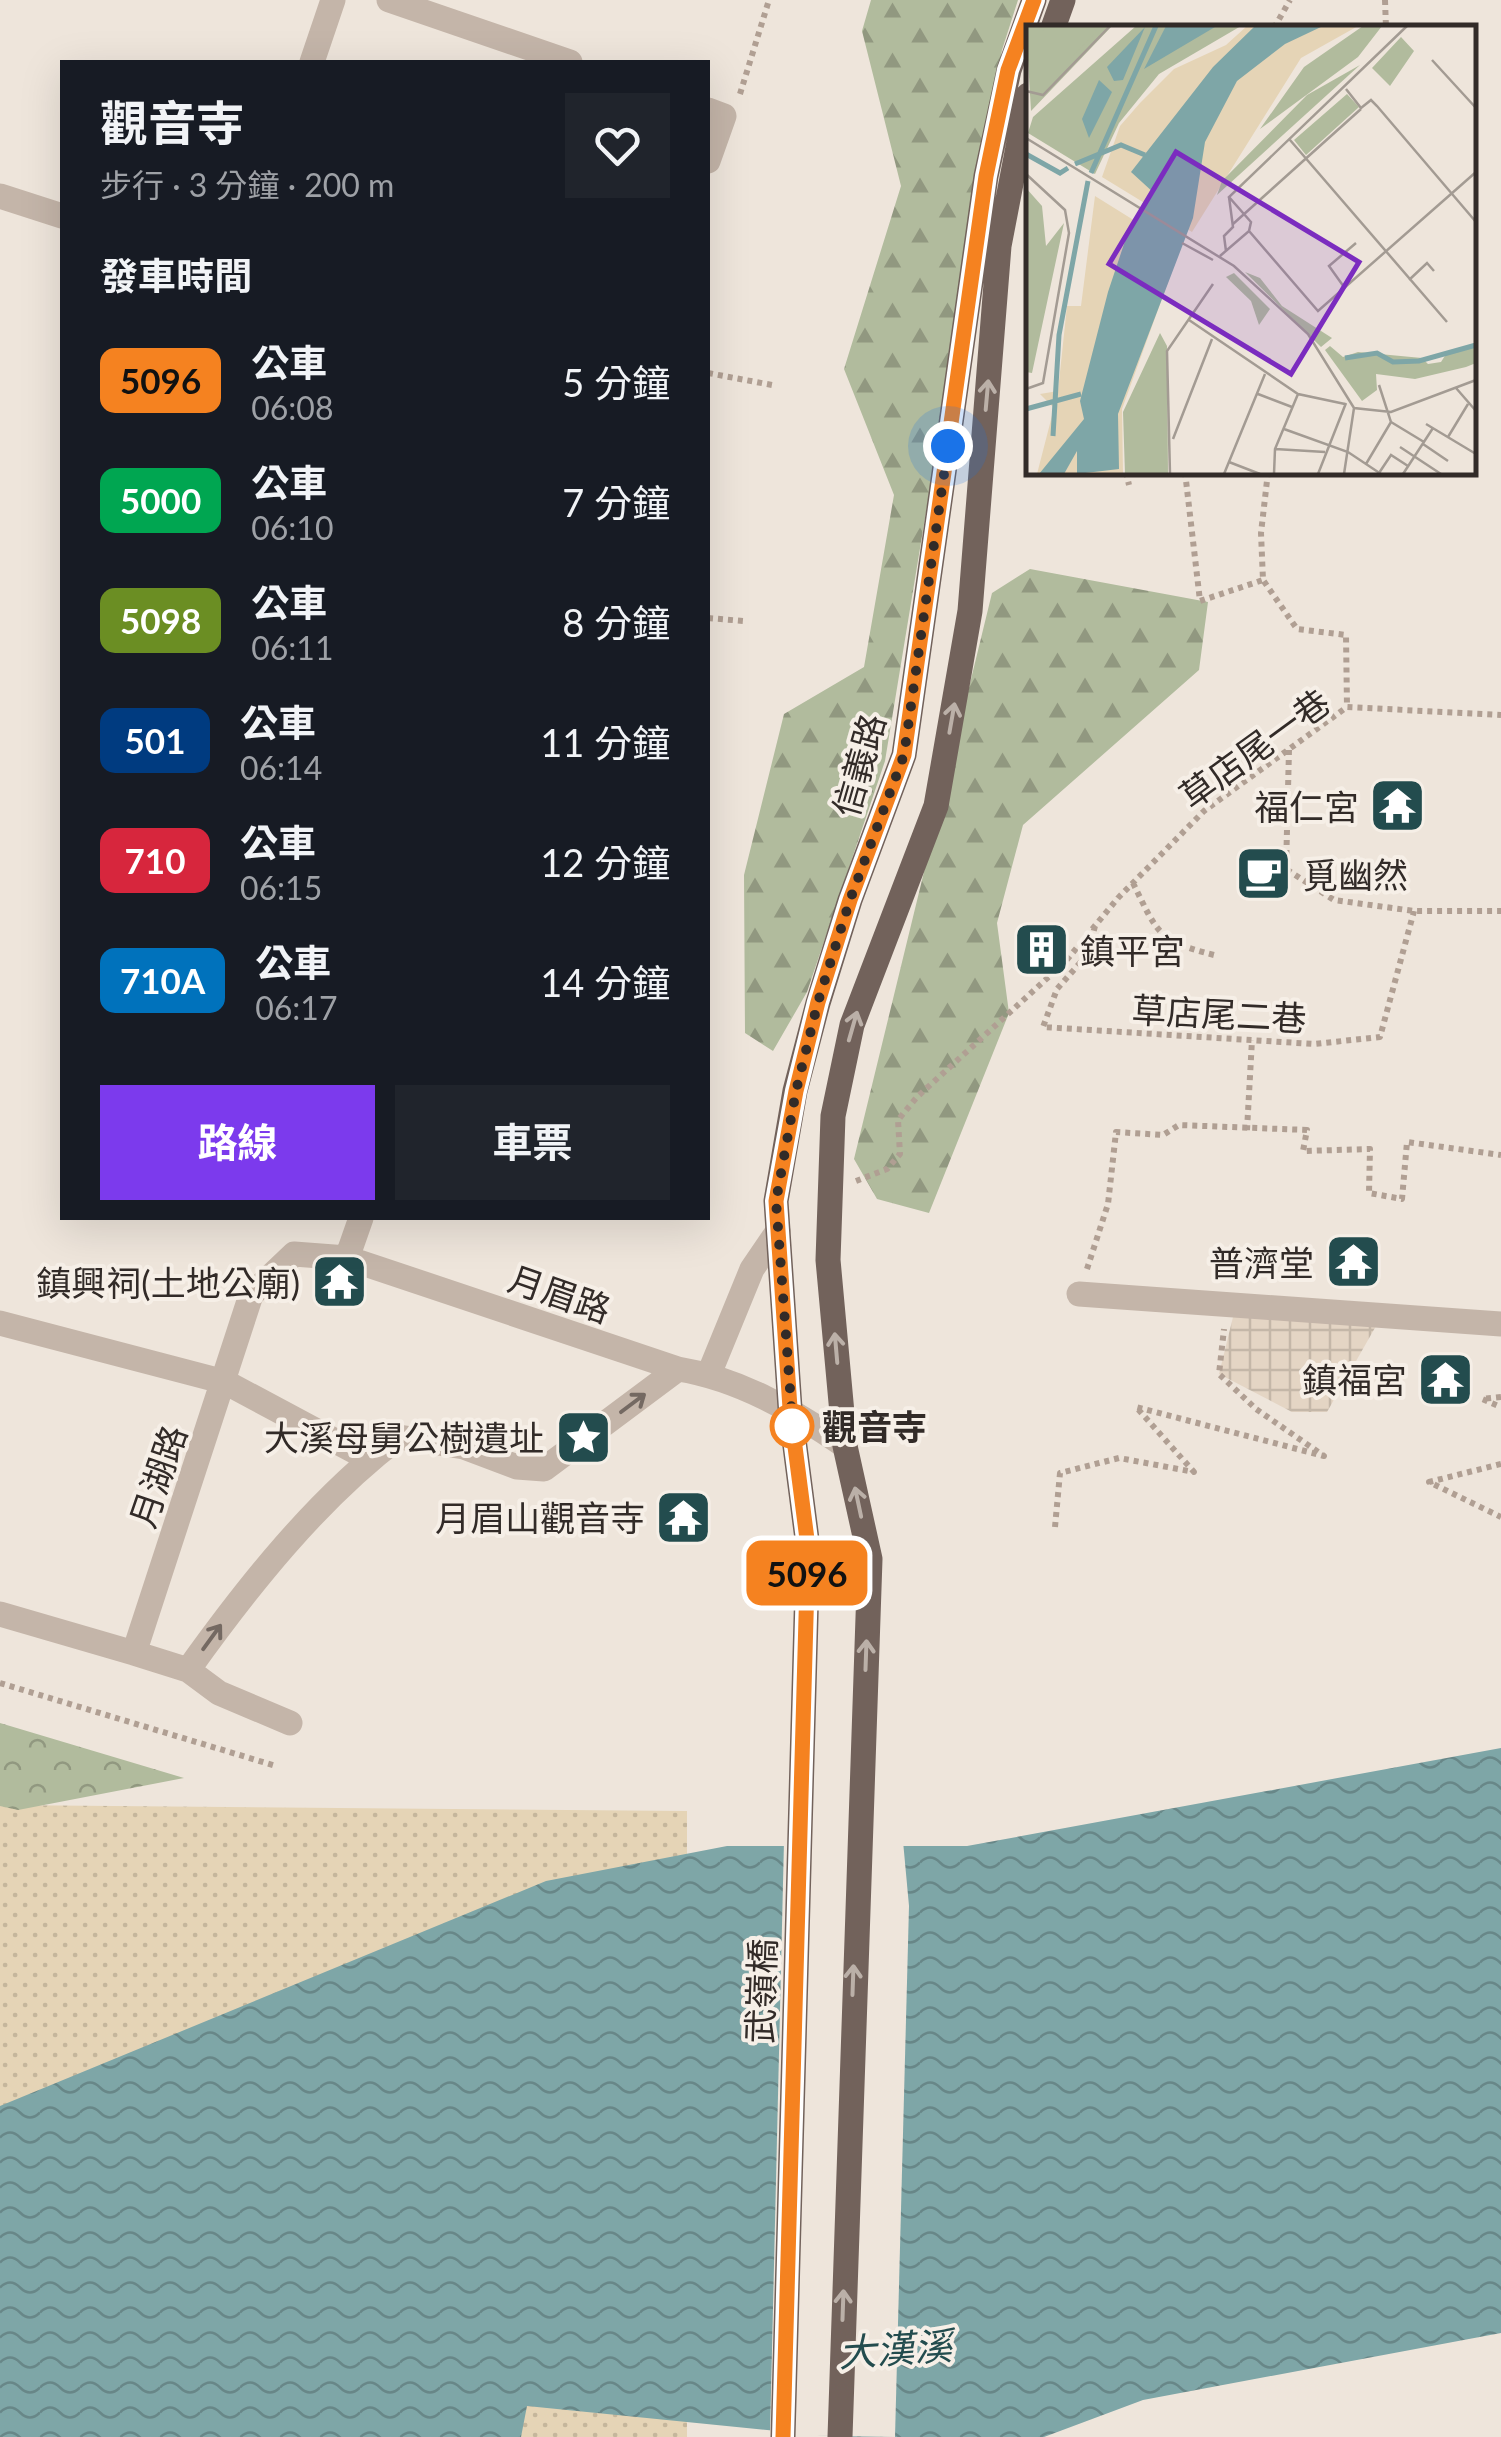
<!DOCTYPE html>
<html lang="zh-TW">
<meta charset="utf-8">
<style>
:root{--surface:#171b24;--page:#20242c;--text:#f1f3f6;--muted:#9ea1a6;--accent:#7c3aed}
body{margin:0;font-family:Lato,"Noto Sans TC",sans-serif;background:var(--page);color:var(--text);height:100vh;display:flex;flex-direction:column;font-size:38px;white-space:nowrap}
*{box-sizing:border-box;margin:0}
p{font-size:32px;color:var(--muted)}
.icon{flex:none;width:55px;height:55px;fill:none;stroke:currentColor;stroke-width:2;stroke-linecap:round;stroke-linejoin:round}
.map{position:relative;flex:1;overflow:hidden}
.side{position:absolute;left:60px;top:60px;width:650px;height:1160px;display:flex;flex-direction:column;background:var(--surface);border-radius:0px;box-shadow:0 10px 40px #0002}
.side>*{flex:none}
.badge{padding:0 20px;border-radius:15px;font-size:35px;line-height:65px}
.you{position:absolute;width:50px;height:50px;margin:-25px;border:8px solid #fff;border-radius:50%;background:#1a73e8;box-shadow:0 0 0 15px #1a73e833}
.map>.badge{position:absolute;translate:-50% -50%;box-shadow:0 0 0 5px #fff}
h2{padding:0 40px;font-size:38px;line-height:90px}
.round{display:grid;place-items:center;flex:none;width:105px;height:105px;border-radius:0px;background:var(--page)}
.overview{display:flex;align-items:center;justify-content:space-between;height:170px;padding:0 40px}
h1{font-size:48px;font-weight:700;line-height:75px}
.primary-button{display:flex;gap:20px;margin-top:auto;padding:20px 40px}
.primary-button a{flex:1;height:115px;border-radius:0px;background:var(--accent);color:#fff;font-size:40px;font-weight:700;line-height:115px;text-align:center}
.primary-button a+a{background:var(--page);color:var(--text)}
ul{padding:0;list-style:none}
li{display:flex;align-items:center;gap:30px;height:120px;padding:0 40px}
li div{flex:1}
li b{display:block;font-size:38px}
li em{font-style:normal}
li .badge{min-width:110px;font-weight:700;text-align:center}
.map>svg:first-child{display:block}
.forest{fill:url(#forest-firs)}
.sand{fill:url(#sand-dots)}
.park{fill:url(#park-crowns)}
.plaza{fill:url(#plaza-grid)}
.water{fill:url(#water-waves)}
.pier{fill:#eee5db}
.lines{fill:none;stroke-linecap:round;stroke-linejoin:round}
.path{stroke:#b09f93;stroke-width:6;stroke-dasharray:5 5;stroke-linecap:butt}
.minor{stroke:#c4b5a9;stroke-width:25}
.major{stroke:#72625b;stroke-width:25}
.oneway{stroke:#bbb0a8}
.oneway2{stroke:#746962}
.line-casing{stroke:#fff;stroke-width:22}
.line{stroke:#f58220;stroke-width:15}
.walk{stroke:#322b28;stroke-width:10;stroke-dasharray:0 18}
.stop-dot{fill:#fff;stroke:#f58220;stroke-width:5}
.labels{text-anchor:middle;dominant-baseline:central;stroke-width:8;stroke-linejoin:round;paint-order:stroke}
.street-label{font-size:35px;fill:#322b28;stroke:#f6efe7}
.poi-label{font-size:35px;fill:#322b28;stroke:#f6efe7;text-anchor:end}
.stop-label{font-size:35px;font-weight:bold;fill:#322b28;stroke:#f6efe7;text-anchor:start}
.water-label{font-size:38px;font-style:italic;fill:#234c4e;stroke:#f6efe7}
.inset-river{fill:none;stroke:#7ea6a7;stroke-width:5}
.inset-road{fill:none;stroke:#a39b93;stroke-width:2.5}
.view{fill:#7b2cbf;fill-opacity:0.15;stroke:#7b2cbf;stroke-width:5}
.inset-edge{fill:none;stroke:#322b28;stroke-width:5}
</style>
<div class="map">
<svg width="1501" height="2437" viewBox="0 0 1501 2437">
<defs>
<pattern id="forest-firs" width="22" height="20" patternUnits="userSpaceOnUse" patternTransform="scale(2.5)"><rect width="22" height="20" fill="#b1bb9d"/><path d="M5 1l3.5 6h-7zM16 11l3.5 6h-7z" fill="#919880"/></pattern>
<pattern id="sand-dots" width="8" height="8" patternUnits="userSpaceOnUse" patternTransform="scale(2.5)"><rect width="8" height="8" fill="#e5d4b6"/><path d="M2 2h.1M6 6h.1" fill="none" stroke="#c5b69c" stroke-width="1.8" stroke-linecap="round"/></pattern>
<pattern id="park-crowns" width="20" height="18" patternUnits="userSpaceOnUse" patternTransform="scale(2.5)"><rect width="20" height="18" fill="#b1bb9d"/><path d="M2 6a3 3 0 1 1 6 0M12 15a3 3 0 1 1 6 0" fill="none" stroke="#919880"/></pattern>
<pattern id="plaza-grid" width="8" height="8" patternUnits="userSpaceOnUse" patternTransform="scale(2.5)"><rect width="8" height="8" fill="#e4d5c4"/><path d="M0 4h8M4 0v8" fill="none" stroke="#c4b7a8"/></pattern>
<pattern id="water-waves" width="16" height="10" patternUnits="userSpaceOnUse" patternTransform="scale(2.5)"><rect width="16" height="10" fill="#7ea6a7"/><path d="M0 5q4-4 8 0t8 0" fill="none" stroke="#688788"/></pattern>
</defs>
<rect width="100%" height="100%" fill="#eee5db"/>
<path class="forest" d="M871,0H1018L1002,50L885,761L807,992L773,1051L745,1033L744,875L784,714L864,667L894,495L844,369L901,186L862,31Z
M1030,569L1208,602L1199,670L1023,825L997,923L1009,1013L929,1213L877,1199L854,1159L992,593Z"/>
<path class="sand" d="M0,1805L687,1811V2437H0Z"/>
<path class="park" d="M0,1723L184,1778L18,1810L0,1806Z"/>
<path class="plaza" d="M1234,1313L1376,1326L1327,1412H1292L1219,1374Z"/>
<path class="water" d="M1501,1748V2333L1143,2400L1044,2437H837L527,2406L521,2437H0V2106L546,1881L727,1846H967Z"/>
<path class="pier" d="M784,1841H903L909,1906L895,2437L770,2435Z"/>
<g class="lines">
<path class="path" d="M1385,0L1386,28
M1274,28L1290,0
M740,94L769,0
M708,373L772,385
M1126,472L1129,485
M1185,472L1200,601L1263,580
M1268,472L1261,533L1263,580L1297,629L1346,635L1347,707
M708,618L743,621
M1289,750L1286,869L1334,900L1414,911H1501
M1133,883C1158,934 1158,941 1214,955
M1095,926L1088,954L1057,989L1043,1027L1314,1044L1380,1037L1414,911
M1247,1130L1252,1040
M856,1181L887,1169L900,1154L898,1120L917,1097L1065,962L1118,898L1204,811L1347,707L1501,715
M1087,1269L1108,1204L1116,1132L1163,1135L1179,1125L1307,1130L1303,1151L1370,1149L1369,1193L1402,1199L1407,1142L1501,1155
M1501,1397L1482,1399L1501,1407
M1501,1464L1429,1482L1501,1517
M1055,1527L1060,1473L1119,1458L1194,1472L1136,1407L1324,1456L1256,1409L1219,1374L1224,1329
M0,1683L276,1766"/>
<path class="minor" d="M389,0L570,62
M312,62L333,0
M708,110L724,116L708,161
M0,196L62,216
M361,1218L347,1258L678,1369C740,1379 794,1411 845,1446
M1079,1294L1501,1324
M0,1323L225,1382L369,1459
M709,1374L752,1269L778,1231
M0,1614L134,1653L251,1295L294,1254L347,1258
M134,1653L188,1670C248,1586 317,1499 399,1437L464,1447L517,1467L544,1469L678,1369
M188,1670L219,1693L290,1723"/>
<path class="major" d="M1053,28L1063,0
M783,2437L808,1547L790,1408L776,1201L795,1091L818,1003L850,900L904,755L986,176L1009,70L1034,0
M840,2437L870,1559L845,1446L828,1260L833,1116L852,1025L936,806L970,611L999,246L1028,95"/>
</g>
<defs><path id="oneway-shaft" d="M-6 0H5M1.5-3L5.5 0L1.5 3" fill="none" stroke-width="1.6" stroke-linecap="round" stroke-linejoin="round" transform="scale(2.5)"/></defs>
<g class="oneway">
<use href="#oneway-shaft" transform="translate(987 395) rotate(-85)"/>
<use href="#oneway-shaft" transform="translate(952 718) rotate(-80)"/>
<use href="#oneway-shaft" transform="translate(853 1026) rotate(-74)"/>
<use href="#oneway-shaft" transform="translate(836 1348) rotate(-95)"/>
<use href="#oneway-shaft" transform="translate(858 1502) rotate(-102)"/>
<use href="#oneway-shaft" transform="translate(866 1655) rotate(-88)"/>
<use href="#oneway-shaft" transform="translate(853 1980) rotate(-88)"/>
<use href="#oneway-shaft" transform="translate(843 2305) rotate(-88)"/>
</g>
<g class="oneway2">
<use href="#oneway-shaft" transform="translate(633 1403) rotate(-37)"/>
<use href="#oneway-shaft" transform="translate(212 1637) rotate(-54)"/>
</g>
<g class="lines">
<defs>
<path id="line" d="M783,2437L808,1547L790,1408L776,1201L796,1091L818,1002L850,900L904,755L986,176L1008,70L1034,0"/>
</defs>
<use href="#line" class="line-casing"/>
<use href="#line" class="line"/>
<path class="walk" d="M792,1426L794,1443L776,1201L796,1091L818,1002L850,900L904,755L948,446"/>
</g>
<defs>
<symbol id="temple-square" viewBox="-11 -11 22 22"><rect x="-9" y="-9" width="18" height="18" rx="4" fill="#234c4e" stroke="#f6efe7"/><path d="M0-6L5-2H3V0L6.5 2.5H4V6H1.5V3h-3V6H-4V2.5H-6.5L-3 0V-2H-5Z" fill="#fff"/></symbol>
<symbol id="cafe-square" viewBox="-11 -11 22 22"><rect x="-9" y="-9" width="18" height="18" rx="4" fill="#234c4e" stroke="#f6efe7"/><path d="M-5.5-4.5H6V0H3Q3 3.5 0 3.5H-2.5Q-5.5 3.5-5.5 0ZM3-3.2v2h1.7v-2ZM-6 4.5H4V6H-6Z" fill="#fff"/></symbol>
<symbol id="building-square" viewBox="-11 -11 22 22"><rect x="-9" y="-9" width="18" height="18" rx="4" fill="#234c4e" stroke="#f6efe7"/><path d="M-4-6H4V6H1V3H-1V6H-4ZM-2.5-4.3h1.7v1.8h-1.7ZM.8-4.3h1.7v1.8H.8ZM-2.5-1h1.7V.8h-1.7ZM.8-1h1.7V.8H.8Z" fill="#fff"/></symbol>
<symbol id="sight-square" viewBox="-11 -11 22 22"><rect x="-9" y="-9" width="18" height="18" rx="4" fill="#234c4e" stroke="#f6efe7"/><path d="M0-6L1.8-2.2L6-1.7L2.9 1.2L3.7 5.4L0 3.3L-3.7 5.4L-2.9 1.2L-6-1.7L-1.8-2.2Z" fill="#fff"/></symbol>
</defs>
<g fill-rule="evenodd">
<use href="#temple-square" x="1366" y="774" width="63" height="63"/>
<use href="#cafe-square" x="1232" y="842" width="63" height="63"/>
<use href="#building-square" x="1010" y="918" width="63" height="63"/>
<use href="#temple-square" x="1322" y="1230" width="63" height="63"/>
<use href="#temple-square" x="308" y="1250" width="63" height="63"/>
<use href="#temple-square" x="1414" y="1348" width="63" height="63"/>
<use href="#sight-square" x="552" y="1406" width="63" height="63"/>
<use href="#temple-square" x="652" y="1486" width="63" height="63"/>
</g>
<circle class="stop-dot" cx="792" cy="1426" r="20"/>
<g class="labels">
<g class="street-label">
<text transform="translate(1254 748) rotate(-36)">草店尾一巷</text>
<text transform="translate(858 765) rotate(-74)">信義路</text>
<text transform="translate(1219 1013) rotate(3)">草店尾二巷</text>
<text transform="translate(560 1293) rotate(19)">月眉路</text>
<text transform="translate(157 1476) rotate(-71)">月湖路</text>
<text transform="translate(760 1991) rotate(-88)">武嶺橋</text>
</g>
<g class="poi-label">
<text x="1359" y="806">福仁宮</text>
<text x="1303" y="874" text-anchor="start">覓幽然</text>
<text x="1080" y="950" text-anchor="start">鎮平宮</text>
<text x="1314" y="1262">普濟堂</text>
<text x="300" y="1282">鎮興祠(土地公廟)</text>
<text x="1407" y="1379">鎮福宮</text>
<text x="544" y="1437">大溪母舅公樹遺址</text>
<text x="645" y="1517">月眉山觀音寺</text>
</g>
<g class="stop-label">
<text x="822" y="1426">觀音寺</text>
</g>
<g class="water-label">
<text transform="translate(895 2348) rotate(-4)">大漢溪</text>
</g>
</g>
<g transform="translate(1026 25)">
<rect width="450" height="450" fill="#eee5db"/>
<path d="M337,1H356L332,32L234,104L278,42ZM0,163L16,181L20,221L38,198L6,348L0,347ZM219,247L234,253L256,281L306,313L295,322ZM208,248L244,284L233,300L225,276L200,252ZM450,320V338L440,342L389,354L350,349L351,365L336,376L299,325L304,321L317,332L332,327L396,333L402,339L415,337L422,326Z" fill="#b1bb9d"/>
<path d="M110,1H215L133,49L93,98L69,149L2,108L7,92Z" fill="#b1bb9d"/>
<path d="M221,1H332L275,33L166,207L76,152L94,101L114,78L148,44L200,20ZM69,171L154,224L96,384L97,449H11L28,383L14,369L32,366L41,281H55Z" fill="#e5d4b6"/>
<path d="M0,1H86L5,86ZM375,12L388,26L364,61L346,43ZM334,40L191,170L196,156L281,70ZM134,308L141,321L142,449H99L97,387Z" fill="#b1bb9d"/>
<path d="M22,1H65L71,6L44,34L16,6ZM321,69L333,82L280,130L268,115Z" fill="#b1bb9d"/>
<path d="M140,1H189V2L118,44ZM229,1H297L259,19L211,56L179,117L167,193L92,389L93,444L51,449V426L38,449H13L58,394L54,376L82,267L104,201L128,168L105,147L187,42ZM119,2L97,55L88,56L81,42ZM73,55L86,67L63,113L56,94Z" fill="#7ea6a7"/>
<path class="inset-river" d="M0,129L34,148L42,143M49,139L95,120L119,130M65,148L130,1M319,333L351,328L367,337L393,336L450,320M0,384L55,369M27,411L33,310L62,156"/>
<path class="inset-road" d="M406,35L450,83M320,64L335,83L345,75L351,81L450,197M0,66L17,70L84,1M0,113L208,241L282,309L328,383L365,387L450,355M264,115L421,297M0,149L39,185L43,208L17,358L0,364M207,199L335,84M223,206L225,197L203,172L381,1M156,218L187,235M200,226L198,211L207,202L203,172M194,231L223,206L292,286L450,147M383,255L401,238L408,246M318,262L303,241L330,218M163,295L272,369L319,379M430,363L450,386M232,369L266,382M365,397L398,417M400,399L450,429M258,404L322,427L355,449M422,412L442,379M147,414L186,314M397,419L422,436M374,422L415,449M249,424L299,427M203,437L234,449M340,439L365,397L353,360M353,448L365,430L382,441M144,449L141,326L187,259M198,449L239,349M248,449L249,424L272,369M292,449L320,378M318,449L328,383M377,449L407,403"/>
<path class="view" d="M150,127L333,237L265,349L83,239Z"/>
<rect width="450" height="450" class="inset-edge"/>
</g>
</svg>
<div class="you" style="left:948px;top:446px"></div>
<b class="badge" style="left:807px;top:1573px;background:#f58220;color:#111">5096</b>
<section class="side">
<div class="overview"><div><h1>觀音寺</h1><p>步行 · 3 分鐘 · 200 m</p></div><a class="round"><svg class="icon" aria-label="heart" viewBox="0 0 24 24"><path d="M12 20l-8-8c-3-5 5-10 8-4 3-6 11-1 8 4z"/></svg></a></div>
<h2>發車時間</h2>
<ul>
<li><span class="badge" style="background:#f58220;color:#111">5096</span><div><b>公車</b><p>06:08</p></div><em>5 分鐘</em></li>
<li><span class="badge" style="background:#00a651;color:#fff">5000</span><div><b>公車</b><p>06:10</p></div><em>7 分鐘</em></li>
<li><span class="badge" style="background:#6b8e23;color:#fff">5098</span><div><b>公車</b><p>06:11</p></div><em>8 分鐘</em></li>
<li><span class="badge" style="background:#003b80;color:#fff">501</span><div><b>公車</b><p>06:14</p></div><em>11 分鐘</em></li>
<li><span class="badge" style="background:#d7263d;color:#fff">710</span><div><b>公車</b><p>06:15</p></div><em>12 分鐘</em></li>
<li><span class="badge" style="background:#0072bc;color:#fff">710A</span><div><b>公車</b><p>06:17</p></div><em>14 分鐘</em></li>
</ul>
<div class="primary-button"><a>路線</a><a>車票</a></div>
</section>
</div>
